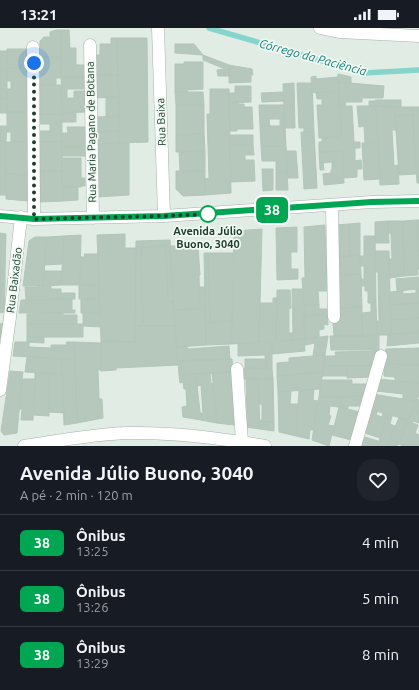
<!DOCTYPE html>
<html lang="pt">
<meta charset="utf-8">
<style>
:root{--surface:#171b24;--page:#20242c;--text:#f1f3f6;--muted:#9ea1a6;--line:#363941}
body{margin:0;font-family:Ubuntu,sans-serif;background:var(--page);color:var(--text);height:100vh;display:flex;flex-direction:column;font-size:15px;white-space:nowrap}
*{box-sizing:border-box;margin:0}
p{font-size:13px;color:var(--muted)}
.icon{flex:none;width:22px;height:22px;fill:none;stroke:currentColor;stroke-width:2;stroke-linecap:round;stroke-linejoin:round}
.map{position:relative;height:418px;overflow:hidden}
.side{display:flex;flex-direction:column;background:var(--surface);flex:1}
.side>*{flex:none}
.badge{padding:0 8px;border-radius:6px;font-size:14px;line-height:26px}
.you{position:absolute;width:20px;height:20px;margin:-10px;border:3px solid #fff;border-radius:50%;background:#1a73e8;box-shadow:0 0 0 6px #1a73e833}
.map>.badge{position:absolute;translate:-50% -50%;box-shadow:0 0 0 2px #fff}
.round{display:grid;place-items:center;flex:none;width:42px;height:42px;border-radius:16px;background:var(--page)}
.summary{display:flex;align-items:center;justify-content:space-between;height:68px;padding:0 20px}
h1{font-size:19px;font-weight:700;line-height:30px}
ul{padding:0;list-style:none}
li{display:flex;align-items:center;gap:12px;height:56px;padding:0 20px;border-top:1px solid var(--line)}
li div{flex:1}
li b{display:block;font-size:15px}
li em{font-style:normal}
li .badge{min-width:44px;font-weight:700;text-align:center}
.status{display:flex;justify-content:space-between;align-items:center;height:28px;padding:0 20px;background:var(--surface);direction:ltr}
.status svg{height:11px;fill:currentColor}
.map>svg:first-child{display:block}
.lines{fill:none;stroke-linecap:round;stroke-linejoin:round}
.stream{stroke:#85d5cc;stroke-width:5.5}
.building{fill:#b6c7bc;stroke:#b2c6b9}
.minor-casing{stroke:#a3b4aa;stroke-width:13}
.minor{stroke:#fff;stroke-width:12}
.line-casing{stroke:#fff;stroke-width:9}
.line{stroke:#00a651;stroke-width:6}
.walk{stroke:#203e2e;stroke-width:4;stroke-dasharray:0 7.2}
.stop-dot{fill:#fff;stroke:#00a651;stroke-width:2}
.labels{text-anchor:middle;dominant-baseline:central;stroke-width:3.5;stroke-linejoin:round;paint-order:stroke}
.street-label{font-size:11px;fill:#203e2e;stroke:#f1f9f3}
.stop-label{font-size:11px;font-weight:bold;fill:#203e2e;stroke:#f1f9f3}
.water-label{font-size:12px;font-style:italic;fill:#167e73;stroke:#f1f9f3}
</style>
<div class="status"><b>13:21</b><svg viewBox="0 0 49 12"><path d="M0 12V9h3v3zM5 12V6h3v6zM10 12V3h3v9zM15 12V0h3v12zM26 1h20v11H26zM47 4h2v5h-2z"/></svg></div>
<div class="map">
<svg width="419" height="418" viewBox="0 0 419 418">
<rect width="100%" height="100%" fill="#e1ece4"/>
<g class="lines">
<path class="stream" d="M209,0L364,45L419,42"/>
</g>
<path class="building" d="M56,2H61V29H40V13L44,9H50V4Z
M61,2H69L70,20H76V37H85V49H61Z
M111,10H117L118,47H94V27H100V16H111Z
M117,10H147L148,114L119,115Z
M175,16H194L203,27L175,25Z
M7,21H29V40H7Z
M0,23H7V43L0,42Z
M203,27L229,37V48H218L217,42L225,41L203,32Z
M40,29H61V50H56V57H40Z
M184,34H203V61L187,62V64H175V36H184Z
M229,37L252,41L253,47H251V54L229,55Z
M7,40H29L28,84H7V61H11V53H7Z
M0,42L7,43V57L0,56Z
M338,46L351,49V55L338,54Z
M94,47H118L119,69L95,70Z
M316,48V51L338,49L339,63L316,65L312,64L311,49Z
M61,49H85V61H67V70H62Z
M338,54L384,58L383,70H362V74H346L345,78H340Z
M294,55L295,100H285L283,56Z
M297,55H312L314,104H304V100H299Z
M0,56L7,57V70H0Z
M40,57H61L62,86H40Z
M235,58H251V74L229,75V65H235Z
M210,61H229L231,165L205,167V151L209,150L207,86H210Z
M74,63H85V84L62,85V70H74Z
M339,63L341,109L319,110L317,77H322V71H317L316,65Z
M175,64H203L204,77H176Z
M283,64L284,73L262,74L261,65Z
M106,69H119V88L106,89Z
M0,70H7V85H0Z
M375,72H401V79L369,78V73H375Z
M238,74L239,76H244V79H252L253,101H237V103H230L229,75Z
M176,77H204V106L176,107Z
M259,77H284L285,98H280V91H269L270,98H260Z
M340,78H352L354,114H360V120H355V133L361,132L362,141H357V149L344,150Z
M357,78H376L378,114L365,115L364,98L359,99Z
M376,78L394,79L396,102H392L394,138L398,137L399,156L380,157Z
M394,79H413V87L395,88Z
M413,79H419V108L414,109Z
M7,84H28V114H11V104H7Z
M76,84V94H62V85Z
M40,86H62V114H39L40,103H50V96H40Z
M413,87L416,146L399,147L395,88Z
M119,88V103L96,104L95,89Z
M0,98H7L6,113H0Z
M260,98H285L286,118H261Z
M67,99H85V119H62V105H68Z
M119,103V115L96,116V104Z
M301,104H314L317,160L304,161Z
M204,106L205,123L176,124V107Z
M230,107H253V117H230Z
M419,108V155H417L414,109Z
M341,109L342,123L319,124V114H322V110Z
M0,113H6V167H0Z
M6,114H28V147L6,146Z
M39,114H62V143H39Z
M378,114L380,151L364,152L362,115Z
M129,115V167L97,169L96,116Z
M230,117H253L254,127H245V132H254L255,153L231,154Z
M261,118H286L287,144H276V133H262Z
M62,119H85V128H62Z
M179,123H205V143L180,144Z
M286,123H296L298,150H288Z
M342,123L344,155L324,157L323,146L331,145V142H332V134L323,135L324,142H320L319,124Z
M62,130H81V159H62Z
M262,141H273V162L263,163Z
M39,143H62L63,173L39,174Z
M176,143H205V167L183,168L176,161Z
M276,144H287L288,162H276Z
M6,146L28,147V173L6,171Z
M81,150H85V158H81Z
M62,159H78V172L63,173Z
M417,192L418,247L404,248L403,193Z
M417,192H419V241H418Z
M388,193L389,215H375V194Z
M388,193H403L404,248L390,250L389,231H392L391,205H388Z
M360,195V227L350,228L349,196Z
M349,196L350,228H337L336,197Z
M325,197L327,263H318L319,277H304L302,250H305L304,199Z
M297,199V224H291V241H298V251L277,252L276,200Z
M262,201L259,314L232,316L234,203Z
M0,205L6,206L5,243H0Z
M125,206V220H136L135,314L101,313L97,207Z
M81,207L80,257H61L64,208Z
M64,208L62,236L44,237L47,209Z
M364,208H375L376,275H368V263H365V258H361V251H364V238H360V228H364Z
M35,209H47L43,258H23L29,213Z
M170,212L173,273H168L166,218L141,219L143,298H135L136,213Z
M166,218L168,273H173L175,298H143L141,219Z
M170,218H198L200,247H199L200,281L174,282Z
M375,223H389L391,307H377L376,293H379L378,244H375Z
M204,225H208L210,294L232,293V316L206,317Z
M208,225H233L232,293L210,294Z
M84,226H98L99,257H80L81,229H85Z
M360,227L361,246L337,247V228Z
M0,243H5V256H0Z
M44,243H62L61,257L43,258Z
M361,246L362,279L338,280L337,247Z
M419,249V261L397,263L396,251Z
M0,256H5L4,284L0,285Z
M38,257H51V261H61V265H75V271L26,272L25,259H38Z
M79,257H99V271H79Z
M199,259H205L206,317L177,319L174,282L200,281Z
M292,261H303L305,311L292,312L291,305H293Z
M419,261V275L390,277V264L403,263V266L416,265V262Z
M277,262H290L291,280L289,281V305H291L292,312L276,313Z
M273,270H277L276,313L259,314L260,275H273Z
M72,271V282H75V285H19L21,272Z
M81,271H99L100,285H81Z
M371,275H376L377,307L362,308V285L371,284Z
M419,275V290L391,292L390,277Z
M304,277H319V281H327V286L304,288Z
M362,279V308H334L333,294H338V280Z
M63,285V287H77V296H27V286Z
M83,285H100V299L83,298Z
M327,286L328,297L324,296V301L319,302V309L305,311L304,288Z
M419,290V304L391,307V292Z
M5,295L3,310H0V296Z
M27,296H83V309H27Z
M135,298H175L178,337L116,340V342L101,343V313L135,314Z
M419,304V315L387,318L388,307Z
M377,307H379V322H331L330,308Z
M328,308L325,327L313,328L315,315L305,317L304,311Z
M27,309H44V315L27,314Z
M304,311L305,323L272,326V314Z
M15,314H29V319L51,320V317H67L66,314H74L75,331L13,328Z
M74,314L101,315V342H98L99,371H102L103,390L77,395Z
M272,314V341H266L265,327L238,328V315Z
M187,318L188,321L229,318L230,331L178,333L177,319Z
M419,320V337L382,336L386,321Z
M373,322H379L374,338H324L325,328H336L335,324L373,323Z
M325,327L323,344L277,348V335L289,334V330Z
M27,329L62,331V346L25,344Z
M62,331H75L77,395L64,397Z
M232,331L233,344L179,347L178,333Z
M245,331H265L266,341L245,340Z
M384,336L419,337V355L395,353V349L384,348Z
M324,338H347V348H322Z
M347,338H374L371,349L347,350Z
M244,340L272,341L273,351H244Z
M10,343L23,344L22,351L17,405L4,407L1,403Z
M233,344L234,397L217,395L212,345Z
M323,344L320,361L278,364L277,348Z
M35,345L49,346V388L34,387Z
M210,345L211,356L213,355L217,395L201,392L200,385H203L201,357L197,358L196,346Z
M49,346H62L64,385L49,384Z
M196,346L197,358L201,392L183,389L182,379L187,378L186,361H184L183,354L180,355L179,347Z
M22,351H35L33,392H21L22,381H19Z
M246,351H258L260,401L246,399L245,386H247Z
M258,351H273L274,394H262V376H259Z
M378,351L419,355V367L416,374L403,371V366L376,363Z
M321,352H352V356H369L365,368L319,369Z
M314,361L313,372L318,373L314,402H310L309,411L296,408L299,363Z
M291,363L290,376H298L296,408L279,404L278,364Z
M373,366L403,371L416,374L408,392L369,381Z
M365,368L362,378H348V381L339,379L342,369Z
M319,369H342L339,379L330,378L329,387L331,388L328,397L334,398L329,418L312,412Z
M417,371L419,372V384L413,382Z
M339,379L360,384L351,412L332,407Z
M369,381L377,384L376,387L382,389L383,385L388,387L380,410L362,404Z
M413,382L419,384V395L413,393L412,395L408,393Z
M388,387L392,388L390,396L395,398L387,418H377Z
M399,390L408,392L403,404L394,401Z
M260,392H262V394H274V403L260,401Z
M408,393L418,397L415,405L419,407V418H404L398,416Z
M394,401L403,404L397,418H387Z
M365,409L378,413L377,418H362Z"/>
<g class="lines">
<defs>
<path id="minor" d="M158,0L164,188
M320,0L339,4L419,8
M90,17L93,190
M33,19L34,191
M332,178L334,289
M0,188L34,191L164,188L372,174L419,173
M237,341L242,414
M0,362L10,289L21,189
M24,418C58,413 93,406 128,405C173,404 220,410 265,418
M355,418L381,328"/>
</defs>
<use href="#minor" class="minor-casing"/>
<use href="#minor" class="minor"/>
</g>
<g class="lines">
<defs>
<path id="line" d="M0,188L34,191L164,188L372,174L419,173"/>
</defs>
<use href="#line" class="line-casing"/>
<use href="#line" class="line"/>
<path class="walk" d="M34,35V191L164,188L209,186H208"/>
</g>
<circle class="stop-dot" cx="208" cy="186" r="8"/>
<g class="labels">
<g class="street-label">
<text transform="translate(161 94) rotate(-92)">Rua Baixa</text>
<text transform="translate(91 104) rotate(-91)">Rua Maria Pagano de Botana</text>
<text transform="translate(14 252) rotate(-83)">Rua Baixadão</text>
</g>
<g class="stop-label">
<text x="208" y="203">Avenida Júlio<tspan x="208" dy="13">Buono, 3040</tspan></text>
</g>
<g class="water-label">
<text transform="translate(313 29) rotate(15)">Córrego da Paciência</text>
</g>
</g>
</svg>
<div class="you" style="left:34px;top:35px"></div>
<b class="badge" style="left:272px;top:182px;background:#00a651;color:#fff">38</b>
</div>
<section class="side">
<div class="summary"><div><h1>Avenida Júlio Buono, 3040</h1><p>A pé · 2 min · 120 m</p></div><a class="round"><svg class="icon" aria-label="heart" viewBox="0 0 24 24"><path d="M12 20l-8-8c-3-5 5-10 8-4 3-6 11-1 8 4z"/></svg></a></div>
<ul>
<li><span class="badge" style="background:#00a651;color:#fff">38</span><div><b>Ônibus</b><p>13:25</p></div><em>4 min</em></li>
<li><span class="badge" style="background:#00a651;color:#fff">38</span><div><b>Ônibus</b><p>13:26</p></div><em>5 min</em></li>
<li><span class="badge" style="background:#00a651;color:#fff">38</span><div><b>Ônibus</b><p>13:29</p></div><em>8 min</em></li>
</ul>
</section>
